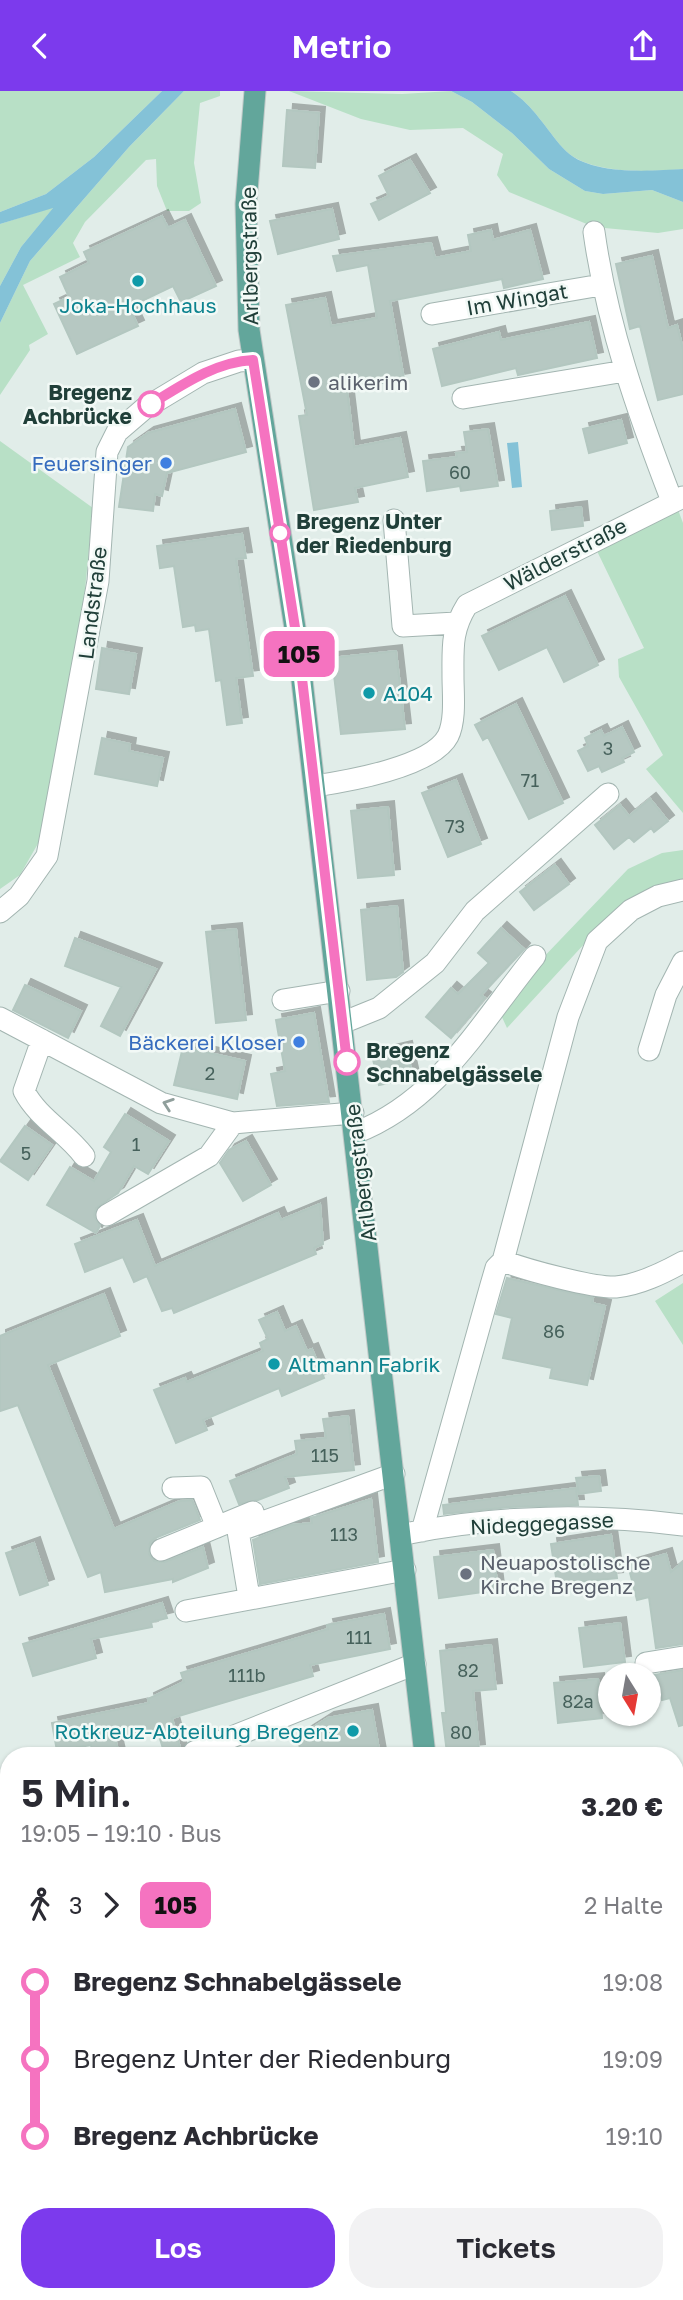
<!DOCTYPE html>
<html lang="de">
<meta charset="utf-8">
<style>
:root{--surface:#fff;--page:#f2f2f3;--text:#2b2b33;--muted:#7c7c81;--accent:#7c3aed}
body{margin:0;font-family:"Golos Text",sans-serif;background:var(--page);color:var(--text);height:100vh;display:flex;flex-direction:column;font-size:26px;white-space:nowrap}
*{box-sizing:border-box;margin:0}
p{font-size:23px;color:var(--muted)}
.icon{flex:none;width:38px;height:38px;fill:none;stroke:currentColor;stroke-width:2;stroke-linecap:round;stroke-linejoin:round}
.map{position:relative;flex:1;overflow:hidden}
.sheet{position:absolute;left:0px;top:1656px;width:684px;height:555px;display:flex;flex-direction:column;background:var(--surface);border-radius:28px 28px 0 0;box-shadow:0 2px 5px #0004}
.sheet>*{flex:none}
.badge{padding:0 14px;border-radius:10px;font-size:24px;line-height:46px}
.needle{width:46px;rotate:169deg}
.controls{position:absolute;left:598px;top:1572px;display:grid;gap:14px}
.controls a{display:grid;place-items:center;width:63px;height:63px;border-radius:50%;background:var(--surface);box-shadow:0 2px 5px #0004;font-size:35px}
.map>.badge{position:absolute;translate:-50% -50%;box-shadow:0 0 0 4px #fff}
.legs{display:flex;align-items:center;gap:10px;height:77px;padding:0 21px;font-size:23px}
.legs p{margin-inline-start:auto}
.head{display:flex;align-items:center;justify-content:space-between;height:119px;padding:0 21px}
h1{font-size:38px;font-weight:600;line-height:52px}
.cta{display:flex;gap:14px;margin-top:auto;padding:14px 21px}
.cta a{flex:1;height:80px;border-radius:28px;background:var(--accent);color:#fff;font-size:28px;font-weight:600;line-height:80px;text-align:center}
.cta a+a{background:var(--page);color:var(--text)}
ul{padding:0 21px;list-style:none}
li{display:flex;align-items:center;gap:24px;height:77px;font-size:26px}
li i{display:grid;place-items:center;width:10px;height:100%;margin:0 9px;background:currentColor}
li i::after{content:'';width:18px;height:18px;margin:-9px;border:5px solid;border-radius:50%;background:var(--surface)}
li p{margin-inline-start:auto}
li:first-child i{background:linear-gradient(#0000 50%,currentColor 0)}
li:last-child i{background:linear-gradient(currentColor 50%,#0000 0)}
header{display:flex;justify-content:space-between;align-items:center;height:91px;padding:0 21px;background:var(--accent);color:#fff;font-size:32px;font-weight:600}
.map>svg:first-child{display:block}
.green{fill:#b8e0c6}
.water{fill:#84c2d7}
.building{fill:#b6c8c2;stroke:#b3c7c0;stroke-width:2;filter:url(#shadow)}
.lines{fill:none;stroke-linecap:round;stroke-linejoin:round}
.minor-casing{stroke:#a3b5b1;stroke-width:23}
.major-casing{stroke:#c1c9c8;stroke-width:23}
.minor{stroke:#fff;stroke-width:21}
.major{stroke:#62a69b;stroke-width:21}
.oneway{stroke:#909f9c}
.line-1-casing{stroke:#fff;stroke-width:16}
.line-1{stroke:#f573c0;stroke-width:10}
.culture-dot{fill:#0f9aa8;stroke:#f2f9f6;stroke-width:2.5}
.worship-dot{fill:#6b7280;stroke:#f2f9f6;stroke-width:2.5}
.stop-1-dot{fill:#fff;stroke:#f573c0;stroke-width:3.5}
.shop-dot{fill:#3f7fe0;stroke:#f2f9f6;stroke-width:2.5}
.labels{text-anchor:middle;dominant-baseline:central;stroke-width:5;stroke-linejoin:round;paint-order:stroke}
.number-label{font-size:18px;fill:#46615b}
.street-label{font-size:21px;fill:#203f39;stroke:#f2f9f6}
.culture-label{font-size:21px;fill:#0d838f;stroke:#f2f9f6;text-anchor:start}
.worship-label{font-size:21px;fill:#5b616d;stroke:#f2f9f6;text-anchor:start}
.stop-label{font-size:21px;font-weight:bold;fill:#203f39;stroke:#f2f9f6;text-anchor:start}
.shop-label{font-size:21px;fill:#366cbe;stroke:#f2f9f6;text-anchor:end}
</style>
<header><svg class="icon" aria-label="back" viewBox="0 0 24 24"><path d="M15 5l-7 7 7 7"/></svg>Metrio<svg class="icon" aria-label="share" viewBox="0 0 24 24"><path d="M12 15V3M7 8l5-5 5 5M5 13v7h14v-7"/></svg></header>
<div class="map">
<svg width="683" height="2209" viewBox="0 0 683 2209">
<defs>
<filter id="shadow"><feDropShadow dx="6" dy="-6" stdDeviation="0" flood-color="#0004"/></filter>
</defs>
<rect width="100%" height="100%" fill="#e1ede9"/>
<path class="green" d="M0,0H162L94,66L46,103L0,121Z
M184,0H220V5L200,12L194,72L201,112L189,120H167L157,95L156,68L146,69L85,131L73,152L80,166L23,194L48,243L29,254L30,259L0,304V232L30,170L129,56Z
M289,0L402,3L451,0L472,11L512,42L549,78L585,100L603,103L652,99L683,111V138L658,142L594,136L509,101L497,84L503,63L463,37L410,39L361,28Z
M511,0H683V78C649,81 586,84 563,57C546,38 533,14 511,0Z
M54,116L21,156L0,195V133Z
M0,350L93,417L77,580L40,749L20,784L0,798Z
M677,416L683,432V722L646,678L663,664L619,586L618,568L644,557L596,458Z
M683,759V792L586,851L507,937L501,924L537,873L628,778L662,762Z
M683,1192V1254L655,1210Z
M182,2202H246L247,2209H182Z"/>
<path class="water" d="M162,0H184L129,56L30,170L0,232V195L21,156L53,117L0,133V121L46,103L94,66Z
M451,0H511C533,14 546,38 563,57C587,85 648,80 683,78V111L652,99L603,103L585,100L549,78L512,42L472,11Z
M518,351L522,396L512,397L507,352Z"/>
<path class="building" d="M287,19L319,22L315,77L283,75Z
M410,69L430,102L379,129L371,113L389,105L379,85Z
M332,118L339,148L278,163L270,130Z
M162,125L168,137L185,129L216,195L181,211L173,195L129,216L138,235L77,263L54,213L69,206L60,186L89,172L84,161Z
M491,139L493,149L530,139L543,188L504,197L502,188L390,210L404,288L347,298L354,356L400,347L408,386L355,397L358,411L314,419L299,325L307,324L286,214L325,207L331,235L377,227L368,174L337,180L333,165L431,152L435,167L471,160L468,144Z
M652,165L668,237L677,234L683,258V303L658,309L640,235L630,238L616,173Z
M589,231L597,267L518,284L516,277L442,295L433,258L499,241L501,249Z
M235,318L246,361L167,382L162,405L155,403L153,420L119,416L128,356L148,342Z
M621,329L627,352L589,362L583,338Z
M488,338L498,395L461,400L460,395L427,400L423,370L457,366L456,362L467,361L464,341Z
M581,416L583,435L552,439L550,420Z
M242,443L246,467L236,468L253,585L236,587L242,632L227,634L221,589L216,590L209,538L196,540L195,534L183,536L174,475L160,477L157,455Z
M565,505L598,574L564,591L547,556L499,579L482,545Z
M102,557L136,563L129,603L96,598Z
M396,560L405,638L341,643L332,567Z
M516,613L563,712L529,728L488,646L483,649L475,634Z
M622,636L634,661L622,667L624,671L602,681L599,675L588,680L578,660L588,655L585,647L601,639L604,645Z
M102,647L130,653L129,660L163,667L157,695L95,683Z
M456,689L481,753L448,766L422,702Z
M650,708L668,730L654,741L651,737L634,751L629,746L614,758L595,734L620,714L629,725Z
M388,716L394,784L358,787L351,720Z
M555,774L569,793L534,819L520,801Z
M397,815L403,881L396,886L367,889L361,819Z
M501,837L524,858L481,904L485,907L451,947L426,926L451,897L458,903L489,872L478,862Z
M236,838L246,929L216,932L206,841Z
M75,847L156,878L120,945L101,935L121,896L65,875Z
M25,894L81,920L68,947L13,919Z
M314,922L329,1011L277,1015L271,983L285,980L276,929Z
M183,956L245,970L237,1008L174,994Z
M406,956L413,987L379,994L372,964Z
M125,1023L169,1050L148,1083L134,1075L118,1102L96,1117L94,1125L100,1135L96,1142L47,1114L70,1076L94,1090L111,1061L104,1056Z
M25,1035L52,1054L28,1089L0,1070Z
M246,1050L271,1094L243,1110L220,1072L229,1059Z
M320,1113L323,1153L314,1157L316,1163L174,1222L172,1217L162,1220L147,1185L134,1191L123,1166L85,1181L75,1153L137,1129L155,1175L278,1122L281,1129Z
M507,1187L593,1207L592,1212L605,1215L587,1294L550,1287L552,1277L503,1267L512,1227L496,1223Z
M104,1203L120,1245L48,1274L114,1438L180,1410L192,1409L200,1429L155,1447L150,1452L149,1463L154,1470L165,1471L203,1456L208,1477L173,1491V1488L105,1501L101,1481L88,1486L18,1314L0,1320V1245Z
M277,1221L285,1240L296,1235L307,1260L312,1258L324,1287L282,1305L279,1297L203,1329L207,1339L176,1352L154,1299L185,1287L187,1291L263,1260L260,1252L268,1248L259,1229Z
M348,1325L354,1379L285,1386L289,1397L258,1409L239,1413L230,1390L297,1363L295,1350L326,1347L323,1328Z
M599,1385L601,1400L579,1403L576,1387Z
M576,1397L578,1414L510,1416L444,1423L443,1414Z
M371,1408L378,1471L260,1493L253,1449L291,1434L312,1432L311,1427Z
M611,1444L617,1487L557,1493L551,1453Z
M34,1452L48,1494L20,1504L6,1462Z
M493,1459L498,1499L439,1507L434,1466Z
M666,1463L671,1481L683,1471V1553L656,1557L649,1506L637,1509L628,1474Z
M162,1512L167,1527L151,1531L152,1536L91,1548L96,1567L33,1585L23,1553Z
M384,1523L390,1558L310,1574L313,1585L172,1627L182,1664H165L157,1638L115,1647L119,1664H93L91,1654L57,1660L52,1632L149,1612L148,1608L184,1591L181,1582L328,1538L327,1534Z
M620,1532L625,1571L584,1576L579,1537Z
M491,1554L496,1598L473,1600L479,1659L447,1662L442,1622H446L440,1560Z
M683,1579V1634L679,1635L670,1607L662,1609L654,1584Z
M598,1588L602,1627L558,1632L554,1592Z
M372,1619L380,1664H301L298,1646L328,1627Z"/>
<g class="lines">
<defs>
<path id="minor" d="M594,141C607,234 638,322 672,410
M432,223L601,194
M463,307L625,280
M394,429L403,535L456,532
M315,695C348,690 432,676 448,645C456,629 453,602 453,586C453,556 451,540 467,514L683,406
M0,821L19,805L47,765L98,490L107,361L117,341L145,317L203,282L239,270L253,269
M283,909L339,900
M0,927L161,1012L233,1032L353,1022
M342,932L379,917L435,872L475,820L608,703
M42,949L24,1000C38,1027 66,1041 84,1065
M649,959L666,904L683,871
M355,1042C439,1010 481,931 535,865
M107,1124L209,1065L233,1032
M503,1170C527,1179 592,1197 616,1196C639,1194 663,1182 683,1171
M173,1397L201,1396L217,1436
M422,1440L491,1194L496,1177L503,1170L568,926L597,850L631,819L658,805L683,799
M410,1442C498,1424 594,1423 683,1434
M161,1459L253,1421
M249,1506L238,1440L394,1383
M186,1520L405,1479
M646,1572L683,1566
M194,1661L415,1573
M676,1746H683
M0,1896L9,1894
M676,1969L683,1970
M676,2063H682
M0,2099L9,2050
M0,2147H9"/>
<path id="major" d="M255,0L246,113L249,239L299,563L425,1664
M482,2202L483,2209"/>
</defs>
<use href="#minor" class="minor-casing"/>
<use href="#major" class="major-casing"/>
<use href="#minor" class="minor"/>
<use href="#major" class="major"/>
</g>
<defs><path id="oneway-chevron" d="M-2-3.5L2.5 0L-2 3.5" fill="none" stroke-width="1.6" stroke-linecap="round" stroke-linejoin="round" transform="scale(1.75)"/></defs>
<use class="oneway" href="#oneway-chevron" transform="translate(168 1013) rotate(-161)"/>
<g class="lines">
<defs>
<path id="line-1" d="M151,313C182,294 215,271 253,269L299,562L347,971"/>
</defs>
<use href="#line-1" class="line-1-casing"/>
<use href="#line-1" class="line-1"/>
</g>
<g class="culture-dot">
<circle cx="138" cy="190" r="7"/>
<circle cx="369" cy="602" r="7"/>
<circle cx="274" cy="1273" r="7"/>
<circle cx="353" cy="1640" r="7"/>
</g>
<g class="worship-dot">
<circle cx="314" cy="291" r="7"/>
<circle cx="466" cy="1483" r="7"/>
</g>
<g class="stop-1-dot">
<circle cx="151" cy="313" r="12"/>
<circle cx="280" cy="442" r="9"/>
<circle cx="347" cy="971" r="12"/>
</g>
<g class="shop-dot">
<circle cx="166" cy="372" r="7"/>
<circle cx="299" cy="951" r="7"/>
</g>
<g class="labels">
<g class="number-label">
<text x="460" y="381">60</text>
<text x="608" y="657">3</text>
<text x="530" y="689">71</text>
<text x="455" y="735">73</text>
<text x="210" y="982">2</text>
<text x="136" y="1053">1</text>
<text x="26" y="1062">5</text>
<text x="554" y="1240">86</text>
<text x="325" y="1364">115</text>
<text x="344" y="1443">113</text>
<text x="359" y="1546">111</text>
<text x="468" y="1579">82</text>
<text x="247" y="1584">111b</text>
<text x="578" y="1610">82a</text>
<text x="461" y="1641">80</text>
</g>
<g class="street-label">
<text transform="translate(249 165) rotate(-91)">Arlbergstraße</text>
<text transform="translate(517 208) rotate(-10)">Im Wingat</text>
<text transform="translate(565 463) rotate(-27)">Wälderstraße</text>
<text transform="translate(92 512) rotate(-83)">Landstraße</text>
<text transform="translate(360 1082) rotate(-97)">Arlbergstraße</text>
<text transform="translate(542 1432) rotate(-3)">Nideggegasse</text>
</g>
<g class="culture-label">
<text x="138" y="214" text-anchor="middle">Joka-Hochhaus</text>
<text x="383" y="602">A104</text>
<text x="288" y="1273">Altmann Fabrik</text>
<text x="339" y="1640" text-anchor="end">Rotkreuz-Abteilung Bregenz</text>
</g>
<g class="worship-label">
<text x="328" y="291">alikerim</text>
<text x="480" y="1471">Neuapostolische<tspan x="480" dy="24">Kirche Bregenz</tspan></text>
</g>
<g class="stop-label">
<text x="132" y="301" text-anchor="end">Bregenz<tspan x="132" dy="24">Achbrücke</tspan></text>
<text x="296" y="430">Bregenz Unter<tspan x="296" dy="24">der Riedenburg</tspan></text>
<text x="366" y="959">Bregenz<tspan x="366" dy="24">Schnabelgässele</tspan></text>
</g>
<g class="shop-label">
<text x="152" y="372">Feuersinger</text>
<text x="285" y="951">Bäckerei Kloser</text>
</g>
</g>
</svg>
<div class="controls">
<a><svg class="needle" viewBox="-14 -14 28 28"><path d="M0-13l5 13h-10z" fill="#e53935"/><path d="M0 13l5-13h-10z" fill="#7c7c81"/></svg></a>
</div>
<b class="badge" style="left:299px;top:563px;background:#f573c0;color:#111">105</b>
<section class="sheet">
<div class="head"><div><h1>5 Min.</h1><p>19:05 – 19:10 · Bus</p></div><b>3.20 €</b></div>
<div class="legs"><svg class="icon" aria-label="walk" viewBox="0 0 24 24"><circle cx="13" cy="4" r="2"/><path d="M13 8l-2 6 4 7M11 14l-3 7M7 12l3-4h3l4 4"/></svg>3<svg class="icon" aria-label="forward" viewBox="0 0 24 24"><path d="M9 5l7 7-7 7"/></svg><b class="badge" style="background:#f573c0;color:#111">105</b><p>2 Halte</p></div>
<ul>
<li><i style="color:#f573c0"></i><b>Bregenz Schnabelgässele</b><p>19:08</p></li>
<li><i style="color:#f573c0"></i><span>Bregenz Unter der Riedenburg</span><p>19:09</p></li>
<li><i style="color:#f573c0"></i><b>Bregenz Achbrücke</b><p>19:10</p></li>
</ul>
<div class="cta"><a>Los</a><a>Tickets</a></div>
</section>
</div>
